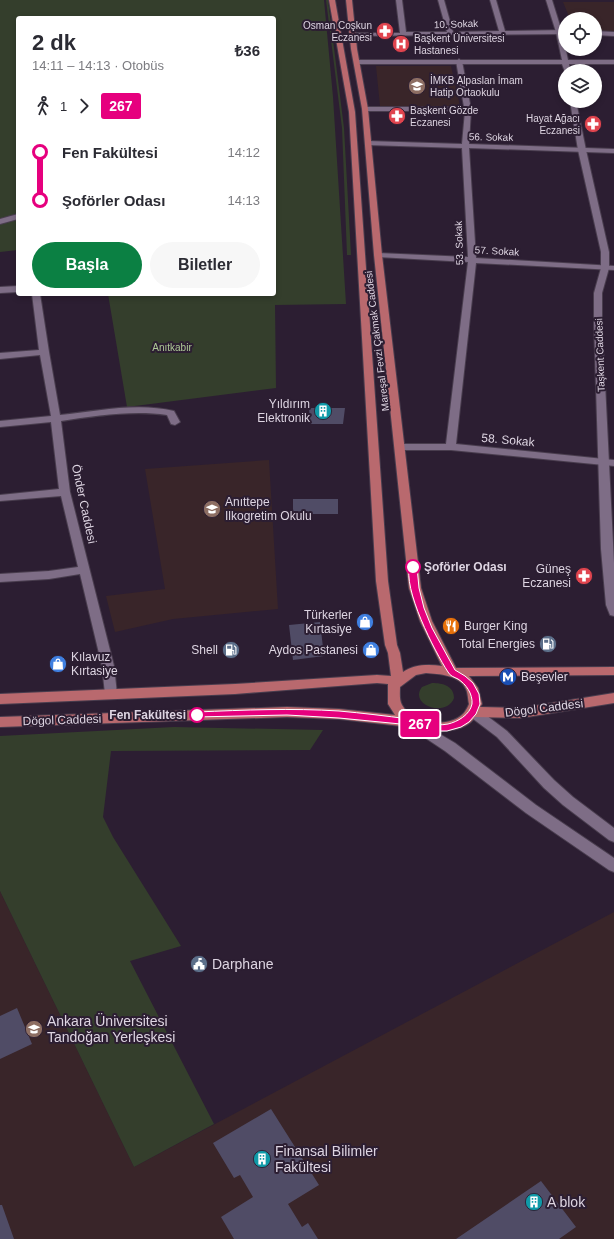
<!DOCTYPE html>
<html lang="tr">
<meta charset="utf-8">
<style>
:root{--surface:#fff;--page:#f7f7f7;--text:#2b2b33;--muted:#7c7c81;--accent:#0b8043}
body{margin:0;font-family:Helvetica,sans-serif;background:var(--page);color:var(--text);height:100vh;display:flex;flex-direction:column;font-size:15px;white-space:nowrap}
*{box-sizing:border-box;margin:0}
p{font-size:13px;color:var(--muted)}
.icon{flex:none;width:22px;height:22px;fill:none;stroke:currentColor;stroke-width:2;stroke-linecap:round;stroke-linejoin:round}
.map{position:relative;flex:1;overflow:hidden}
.drawer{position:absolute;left:16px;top:16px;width:260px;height:280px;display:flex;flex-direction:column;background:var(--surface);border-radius:4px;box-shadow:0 2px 6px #0003}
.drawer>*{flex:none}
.badge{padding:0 8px;border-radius:3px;font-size:14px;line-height:26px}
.buttons{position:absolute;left:558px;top:12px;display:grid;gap:8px}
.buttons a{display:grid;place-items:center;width:44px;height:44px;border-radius:50%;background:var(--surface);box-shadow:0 2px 6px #0003;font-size:20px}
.map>.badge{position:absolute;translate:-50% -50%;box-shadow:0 0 0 2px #fff}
.legs{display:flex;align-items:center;gap:6px;height:44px;padding:0 16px;font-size:13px}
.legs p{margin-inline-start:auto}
.headline{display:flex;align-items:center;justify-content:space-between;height:68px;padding:0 16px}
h1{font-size:22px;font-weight:700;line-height:30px}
.button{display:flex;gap:8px;margin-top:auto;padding:8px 16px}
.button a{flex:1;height:46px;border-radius:24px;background:var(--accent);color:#fff;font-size:16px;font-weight:700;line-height:46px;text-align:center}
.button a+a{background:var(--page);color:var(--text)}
ul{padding:0 16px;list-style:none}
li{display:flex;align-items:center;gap:14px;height:48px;font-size:15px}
li i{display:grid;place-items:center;width:6px;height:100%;margin:0 5px;background:currentColor}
li i::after{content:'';width:10px;height:10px;margin:-5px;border:3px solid;border-radius:50%;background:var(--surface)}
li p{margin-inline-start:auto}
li:first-child i{background:linear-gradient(#0000 50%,currentColor 0)}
li:last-child i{background:linear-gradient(currentColor 50%,#0000 0)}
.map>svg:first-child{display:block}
.education{fill:#392529}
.green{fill:#343e2c}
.building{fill:#504c66}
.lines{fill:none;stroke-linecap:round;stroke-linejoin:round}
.street-casing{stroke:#493d4e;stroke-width:2}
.secondary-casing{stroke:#493d4e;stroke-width:2}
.primary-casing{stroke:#493d4e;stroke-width:2}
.street{fill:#7e6d86;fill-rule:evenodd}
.secondary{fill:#7e6d86;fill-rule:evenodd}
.primary{fill:#b9696e;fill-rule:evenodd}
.line-1{fill:#e6007e;stroke:#fff}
.stop-1-dot{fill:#fff;stroke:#e6007e;stroke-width:2}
.labels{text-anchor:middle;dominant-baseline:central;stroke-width:4;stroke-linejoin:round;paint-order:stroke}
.far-street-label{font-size:10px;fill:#ded5e2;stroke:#2c1e32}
.far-poi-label{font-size:10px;fill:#ded5e2;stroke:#2c1e32;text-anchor:start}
.far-park-label{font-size:10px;fill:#aec996;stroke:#2c1e32}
.poi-label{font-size:12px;fill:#ded5e2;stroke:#2c1e32;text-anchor:end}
.street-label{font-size:12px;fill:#ded5e2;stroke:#2c1e32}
.stop-label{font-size:12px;font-weight:bold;fill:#ded5e2;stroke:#2c1e32;text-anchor:start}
.near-poi-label{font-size:14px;fill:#ded5e2;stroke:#2c1e32;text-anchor:start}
</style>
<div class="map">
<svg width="614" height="1239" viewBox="0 0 614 1239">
<rect width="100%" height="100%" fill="#2c1e32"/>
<path class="education" d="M563,2H614V33L595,32V19H570Z
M376,66H451L460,106H380Z
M269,460L278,609L173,619L115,632L106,596L165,589L145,469Z
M0,891L134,1167L614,912V1239H0Z"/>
<path class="green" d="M0,0H324L333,97L346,304L275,305L276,388L127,407L108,294H274V18H18V250L0,252Z
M326,0H328L344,128L351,255H347L342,128Z
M432,683C443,683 454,686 454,698C447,718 408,705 422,687Z
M174,727L323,730L310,750L111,751L103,817L113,837L181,946L130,961L214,1124L134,1167L0,891V736Z"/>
<path class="building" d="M309,408H345L343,424H310Z
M293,499H338V514H293Z
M320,622L324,656L293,660L289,625Z
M17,1008L32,1044L0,1059V1016Z
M271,1109L319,1185L288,1204L302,1227L308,1223L318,1239H234L221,1217L253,1197L240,1175L234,1178L213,1143Z
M541,1181L576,1227L559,1239H456Z
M0,1205H2L14,1239H0Z"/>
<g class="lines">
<defs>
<path id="street" d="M396,0H402L406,32H447L438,0H444L453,32L499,31L490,0H496L505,31L565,30V34L351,36L350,35L353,33H400Z
M595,31L614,32V36L595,35Z
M459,59L462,61L471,109L469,144L614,149V153L469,148L476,258L614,266V270L476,263L456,444L614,460V466L451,450H400L395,447L400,444H446L468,262L378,257L374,255L378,253L468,257L462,148L368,145L365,143L368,141L462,144L465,111H365L362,109L365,107H464L456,61Z
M18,214V219L0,224V219Z
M18,286V292L0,293V287Z
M32,294H40L49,352L60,415C97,411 138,402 174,411L180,422L175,425L171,424L167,415C132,410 96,416 61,421L70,492L114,666L117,694L116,697L111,699L106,697L105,694L102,666L80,574L49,579L0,582V574L49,571L78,567L61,496L0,501V495L59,489L51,422L0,427V421L51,416L40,355L0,359V353L39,350Z"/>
<path id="secondary" d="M546,0H552L562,32L568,60H614V64H569L570,71H565V72L562,64H358L355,62L358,60H562L556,32Z
M570,101H576L586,150L609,252V268L602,293V323L614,563V616L610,615L606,605L601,549L594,323V293L601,268V252L578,150Z
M473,707L478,709L507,731L554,780L573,797L614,828V842L609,840L563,805L544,788L497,737L468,715L467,712L468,709Z
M411,717L455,743L536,805L614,858V872L609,870L526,813L445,751L406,725L404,722L406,719Z"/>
<path id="primary" d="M329,0H335L355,112L388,581L397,645L400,653L403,672C414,664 429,664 442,666L420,621L409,588L374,255L362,109L351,49L346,0H352L357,49L368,109L382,255L421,588L432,621L456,668L614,667V675L469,676L478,688L482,704L480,707L521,708L614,693V703L521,718L475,717C465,734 426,734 410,727L339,719L287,717L0,727V717L287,707L339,709L395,715L388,704V684L377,683L235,694L0,704V694L235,684L377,675L391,676L388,653L385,645L376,581L349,112ZM426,673C439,674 460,675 466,689C468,693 468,700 469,704C468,707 466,710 464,713C450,729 412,724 402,705C399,700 400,692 400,687L416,675Z"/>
</defs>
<use href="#street" class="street-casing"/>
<use href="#secondary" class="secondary-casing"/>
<use href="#primary" class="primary-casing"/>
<use href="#street" class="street"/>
<use href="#secondary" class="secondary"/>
<use href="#primary" class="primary"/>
</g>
<path class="line-1" d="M410,565H413L417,567L419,588L424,608L432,628L455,670L465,676L473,683L479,694L480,704L476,714L469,722L461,727L447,731H436L411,725L339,718L287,715L194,717L192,715L197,712C244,710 292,708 339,711C362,713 386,716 409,719C422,720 434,727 448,724C457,722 470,715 472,704C473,694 466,684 458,679C454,677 450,676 448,672C435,652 402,588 410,565Z"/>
<defs>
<symbol id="pharmacy-disc" viewBox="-11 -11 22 22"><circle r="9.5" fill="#e0444e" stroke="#2c1e32"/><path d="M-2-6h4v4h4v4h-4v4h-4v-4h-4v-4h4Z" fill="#fff"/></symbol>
<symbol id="hospital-disc" viewBox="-11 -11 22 22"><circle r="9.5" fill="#e0444e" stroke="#2c1e32"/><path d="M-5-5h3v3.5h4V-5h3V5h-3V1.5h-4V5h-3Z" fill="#fff"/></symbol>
<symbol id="school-disc" viewBox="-11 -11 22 22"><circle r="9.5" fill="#8d6e63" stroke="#2c1e32"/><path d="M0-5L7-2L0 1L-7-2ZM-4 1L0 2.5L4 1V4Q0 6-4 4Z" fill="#fff"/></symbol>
<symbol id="building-disc" viewBox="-11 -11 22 22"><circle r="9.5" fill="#0f9aa8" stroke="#2c1e32"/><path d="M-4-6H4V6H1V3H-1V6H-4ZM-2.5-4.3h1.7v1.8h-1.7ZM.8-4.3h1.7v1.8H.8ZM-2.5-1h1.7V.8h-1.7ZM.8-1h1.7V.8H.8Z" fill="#fff"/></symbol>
<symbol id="shop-disc" viewBox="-11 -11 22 22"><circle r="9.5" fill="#3f7fe0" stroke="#2c1e32"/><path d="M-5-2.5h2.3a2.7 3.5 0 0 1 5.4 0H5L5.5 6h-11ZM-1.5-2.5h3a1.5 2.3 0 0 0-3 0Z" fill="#fff"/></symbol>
<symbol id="restaurant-disc" viewBox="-11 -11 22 22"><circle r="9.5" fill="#e8710a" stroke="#2c1e32"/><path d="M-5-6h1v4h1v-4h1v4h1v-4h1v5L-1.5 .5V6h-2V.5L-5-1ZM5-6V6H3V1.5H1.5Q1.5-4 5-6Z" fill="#fff"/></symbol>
<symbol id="fuel-disc" viewBox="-11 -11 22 22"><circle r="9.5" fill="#5c6f8a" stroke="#2c1e32"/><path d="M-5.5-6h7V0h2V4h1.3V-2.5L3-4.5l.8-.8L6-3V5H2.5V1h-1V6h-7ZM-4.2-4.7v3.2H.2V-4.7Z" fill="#fff"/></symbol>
<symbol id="metro-disc" viewBox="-11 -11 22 22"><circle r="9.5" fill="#1a4fb4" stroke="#2c1e32"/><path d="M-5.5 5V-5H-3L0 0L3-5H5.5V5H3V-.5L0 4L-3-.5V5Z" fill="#fff"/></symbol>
<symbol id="civic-disc" viewBox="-11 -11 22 22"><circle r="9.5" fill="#5c6f8a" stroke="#2c1e32"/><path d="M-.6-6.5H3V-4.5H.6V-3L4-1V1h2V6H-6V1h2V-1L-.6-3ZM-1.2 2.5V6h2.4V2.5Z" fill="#fff"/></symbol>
<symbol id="university-disc" viewBox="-11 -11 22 22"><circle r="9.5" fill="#8d6e63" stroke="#2c1e32"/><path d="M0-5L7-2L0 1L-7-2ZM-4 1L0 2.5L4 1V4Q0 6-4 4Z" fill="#fff"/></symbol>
</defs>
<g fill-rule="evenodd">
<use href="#pharmacy-disc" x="375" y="21" width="20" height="20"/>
<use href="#hospital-disc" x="391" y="34" width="20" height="20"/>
<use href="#school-disc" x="407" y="76" width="20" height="20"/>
<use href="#pharmacy-disc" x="387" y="106" width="20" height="20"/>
<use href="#pharmacy-disc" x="583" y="114" width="20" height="20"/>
<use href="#building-disc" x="313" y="401" width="20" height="20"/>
<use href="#school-disc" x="202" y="499" width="20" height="20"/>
<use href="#pharmacy-disc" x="574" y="566" width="20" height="20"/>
<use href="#shop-disc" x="355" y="612" width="20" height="20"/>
<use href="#restaurant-disc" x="441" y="616" width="20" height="20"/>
<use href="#fuel-disc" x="538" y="634" width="20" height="20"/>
<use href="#fuel-disc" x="221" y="640" width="20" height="20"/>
<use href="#shop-disc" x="361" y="640" width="20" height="20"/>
<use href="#shop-disc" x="48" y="654" width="20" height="20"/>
<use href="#metro-disc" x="498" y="667" width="20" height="20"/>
<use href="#civic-disc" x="189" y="954" width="20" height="20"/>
<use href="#university-disc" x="24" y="1019" width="20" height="20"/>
<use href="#building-disc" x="252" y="1149" width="20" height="20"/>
<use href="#building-disc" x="524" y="1192" width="20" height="20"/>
</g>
<g class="stop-1-dot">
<circle cx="413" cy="567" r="7"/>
<circle cx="197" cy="715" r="7"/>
</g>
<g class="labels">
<g class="far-street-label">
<text transform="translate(456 24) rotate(-2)">10. Sokak</text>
<text transform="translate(491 137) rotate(1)">56. Sokak</text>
<text transform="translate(459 243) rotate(-92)">53. Sokak</text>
<text transform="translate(497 251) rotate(3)">57. Sokak</text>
<text transform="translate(377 341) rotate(-97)">Mareşal Fevzi Çakmak Caddesi</text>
<text transform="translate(600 355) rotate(-92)">Taşkent Caddesi</text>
</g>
<g class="far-poi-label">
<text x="372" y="25" text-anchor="end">Osman Coşkun<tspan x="372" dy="12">Eczanesi</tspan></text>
<text x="414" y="38">Başkent Üniversitesi<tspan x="414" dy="12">Hastanesi</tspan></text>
<text x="430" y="80">İMKB Alpaslan İmam<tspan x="430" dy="12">Hatip Ortaokulu</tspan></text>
<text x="410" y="110">Başkent Gözde<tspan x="410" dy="12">Eczanesi</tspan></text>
<text x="580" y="118" text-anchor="end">Hayat Ağacı<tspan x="580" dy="12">Eczanesi</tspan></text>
</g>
<g class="far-park-label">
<text x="172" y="347">Anıtkabir</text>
</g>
<g class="poi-label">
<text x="310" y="404">Yıldırım<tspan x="310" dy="14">Elektronik</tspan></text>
<text x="225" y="502" text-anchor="start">Anıttepe<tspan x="225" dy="14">Ilkogretim Okulu</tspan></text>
<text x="571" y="569">Güneş<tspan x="571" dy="14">Eczanesi</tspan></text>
<text x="352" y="615">Türkerler<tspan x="352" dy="14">Kırtasiye</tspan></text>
<text x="464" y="626" text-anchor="start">Burger King</text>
<text x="535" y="644">Total Energies</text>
<text x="218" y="650">Shell</text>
<text x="358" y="650">Aydos Pastanesi</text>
<text x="71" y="657" text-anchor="start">Kılavuz<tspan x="71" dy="14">Kırtasiye</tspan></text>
<text x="521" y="677" text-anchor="start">Beşevler</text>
</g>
<g class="street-label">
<text transform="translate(508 440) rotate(5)">58. Sokak</text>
<text transform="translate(84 504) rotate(78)">Önder Caddesi</text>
<text transform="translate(544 708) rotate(-7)">Dögol Caddesi</text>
<text transform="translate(62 720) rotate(-2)">Dögol Caddesi</text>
</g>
<g class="stop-label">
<text x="424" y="567">Şoförler Odası</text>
<text x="186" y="715" text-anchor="end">Fen Fakültesi</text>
</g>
<g class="near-poi-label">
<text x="212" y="964">Darphane</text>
<text x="47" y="1021">Ankara Üniversitesi<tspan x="47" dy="16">Tandoğan Yerleşkesi</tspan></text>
<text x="275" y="1151">Finansal Bilimler<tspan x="275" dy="16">Fakültesi</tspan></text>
<text x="547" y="1202">A blok</text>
</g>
</g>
</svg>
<div class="buttons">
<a><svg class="icon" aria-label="locate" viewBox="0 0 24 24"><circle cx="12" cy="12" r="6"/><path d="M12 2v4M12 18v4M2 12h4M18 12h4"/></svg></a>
<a><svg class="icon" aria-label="layers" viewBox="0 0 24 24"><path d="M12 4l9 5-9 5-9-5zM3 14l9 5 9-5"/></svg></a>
</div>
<b class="badge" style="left:420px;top:724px;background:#e6007e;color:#fff">267</b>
<section class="drawer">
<div class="headline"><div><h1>2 dk</h1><p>14:11 – 14:13 · Otobüs</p></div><b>₺36</b></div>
<div class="legs"><svg class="icon" aria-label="walk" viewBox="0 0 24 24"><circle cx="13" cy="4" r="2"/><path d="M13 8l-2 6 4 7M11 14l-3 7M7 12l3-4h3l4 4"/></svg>1<svg class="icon" aria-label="forward" viewBox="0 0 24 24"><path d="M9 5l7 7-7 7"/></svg><b class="badge" style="background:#e6007e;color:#fff">267</b></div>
<ul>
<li><i style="color:#e6007e"></i><b>Fen Fakültesi</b><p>14:12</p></li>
<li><i style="color:#e6007e"></i><b>Şoförler Odası</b><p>14:13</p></li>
</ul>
<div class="button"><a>Başla</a><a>Biletler</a></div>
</section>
</div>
